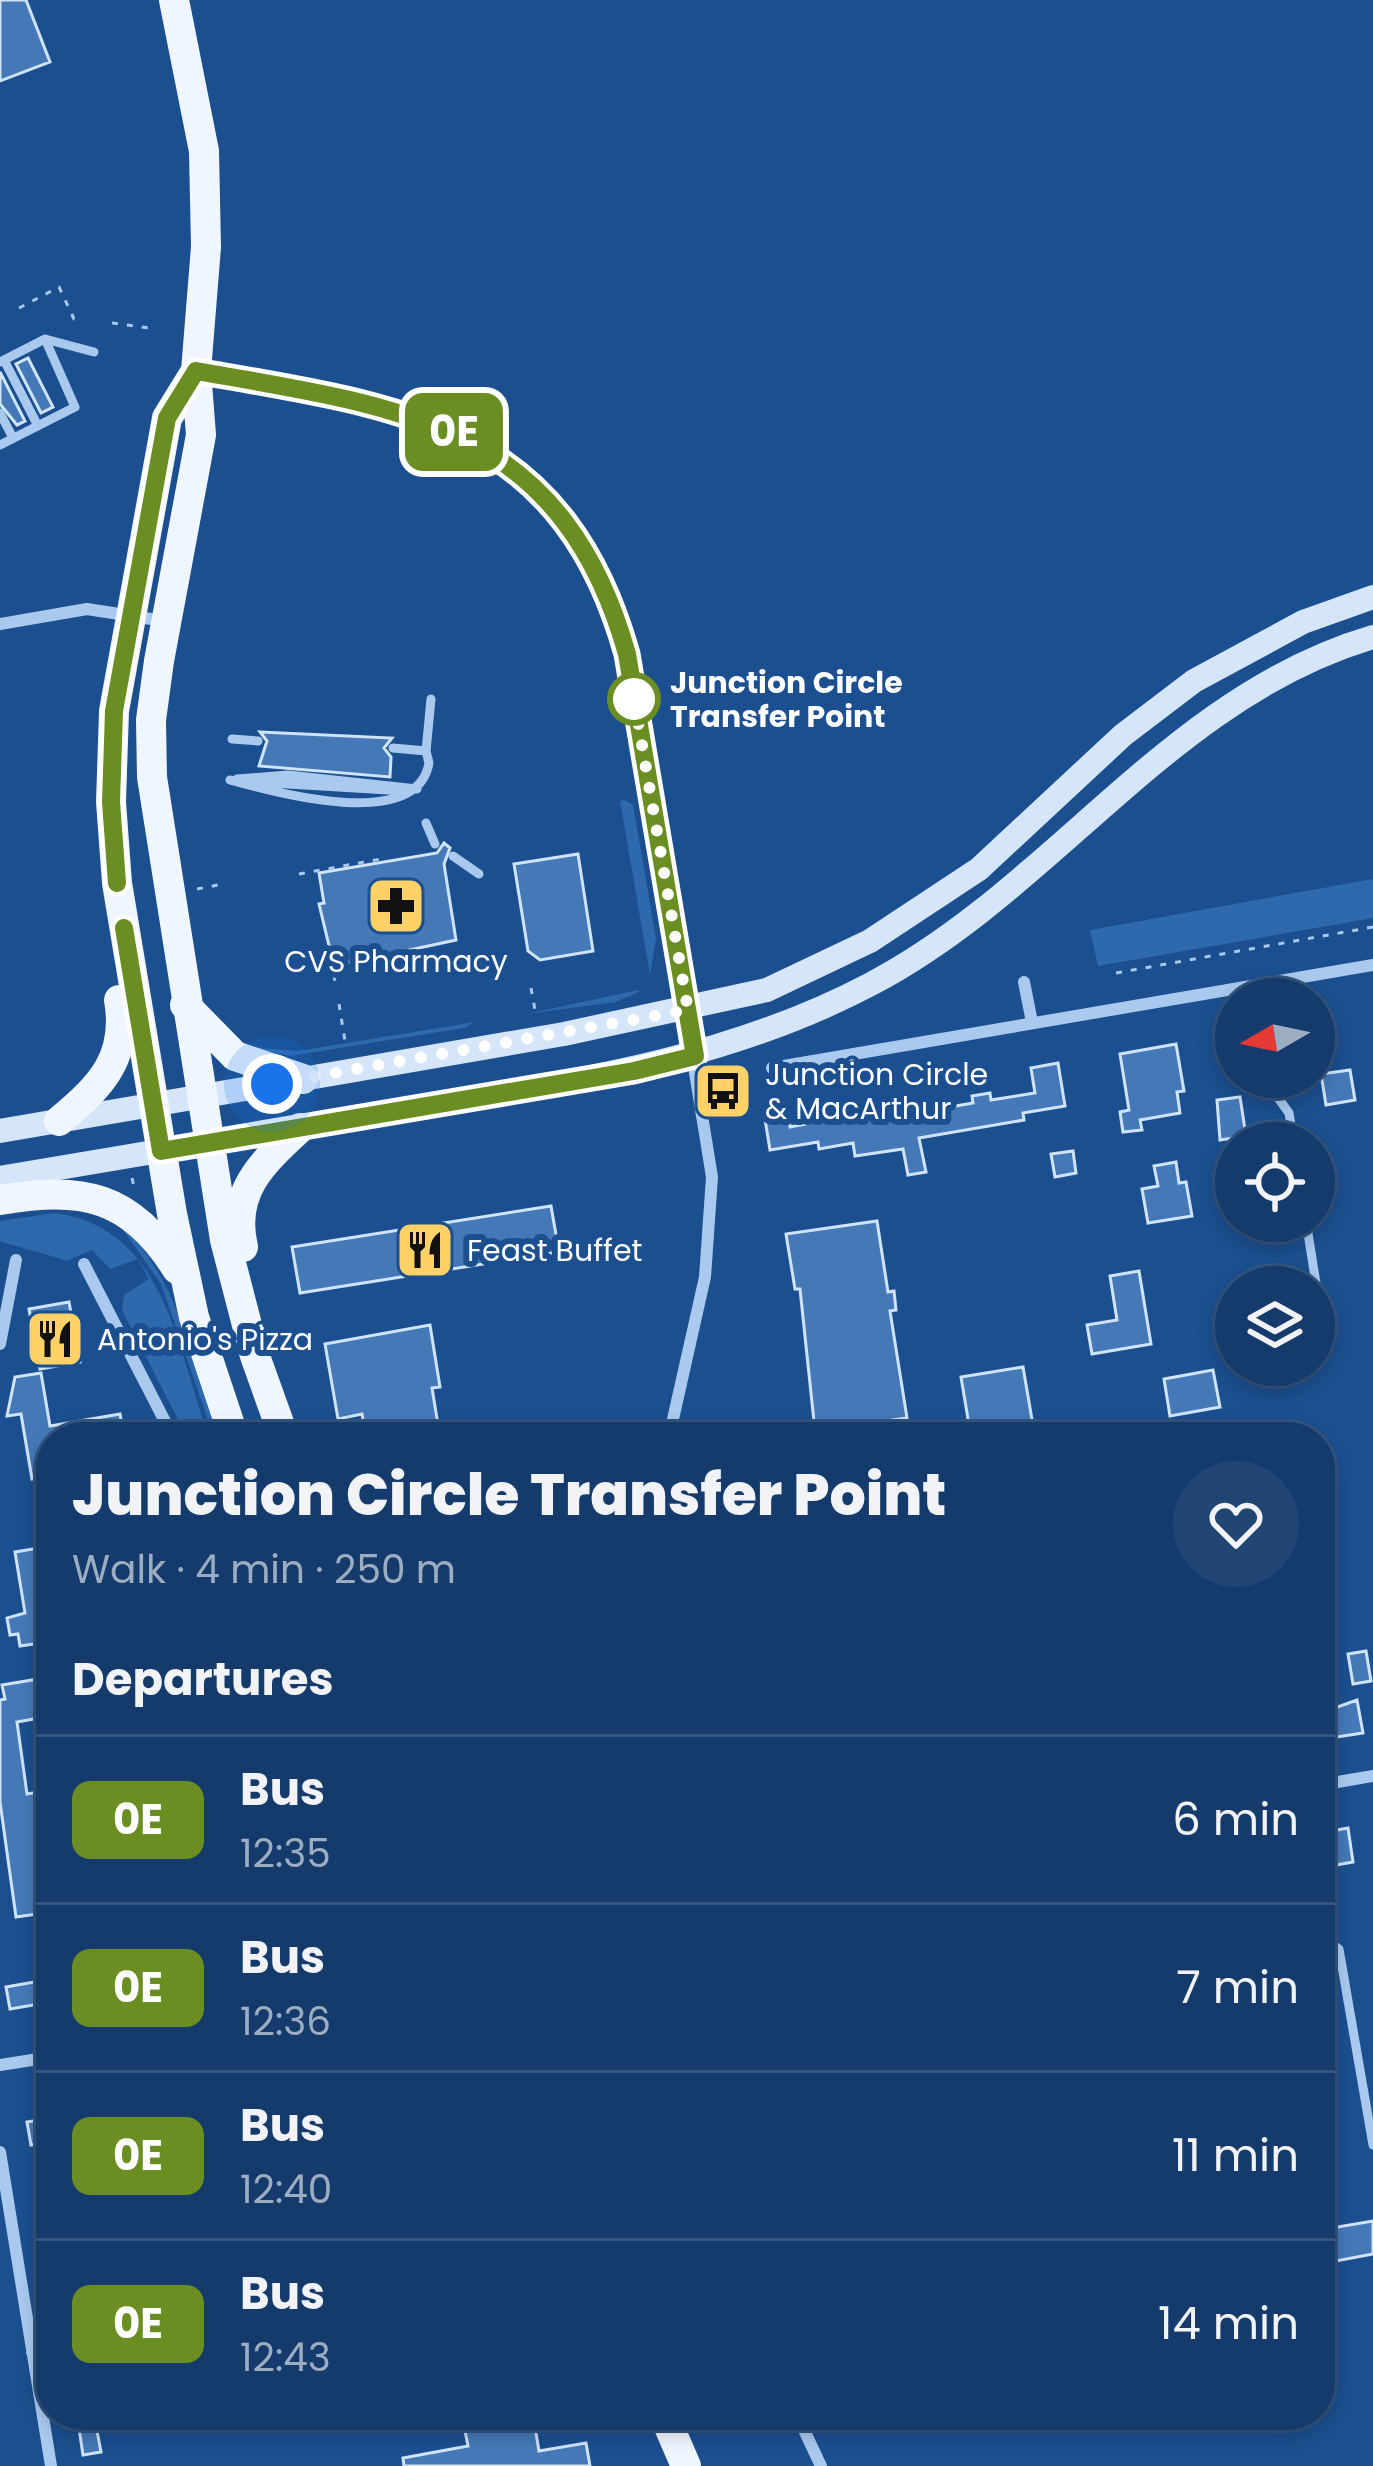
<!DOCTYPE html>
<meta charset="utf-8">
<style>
:root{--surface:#143b6b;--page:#214673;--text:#f1f3f6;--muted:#9dadc1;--line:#33557e}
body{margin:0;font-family:Poppins,sans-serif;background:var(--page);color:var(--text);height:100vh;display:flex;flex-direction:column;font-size:45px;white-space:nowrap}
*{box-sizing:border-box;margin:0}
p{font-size:39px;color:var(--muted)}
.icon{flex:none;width:66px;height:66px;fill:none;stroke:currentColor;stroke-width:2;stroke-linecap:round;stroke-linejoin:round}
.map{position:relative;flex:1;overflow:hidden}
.drawer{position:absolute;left:36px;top:1422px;width:1299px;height:1008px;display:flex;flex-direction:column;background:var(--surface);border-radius:48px;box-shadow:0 6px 18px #0003,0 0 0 3px var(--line)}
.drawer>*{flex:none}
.badge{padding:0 24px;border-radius:18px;font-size:42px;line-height:78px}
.needle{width:78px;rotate:261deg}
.fabs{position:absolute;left:1215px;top:978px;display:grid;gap:24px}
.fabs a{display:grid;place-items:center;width:120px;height:120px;border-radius:50%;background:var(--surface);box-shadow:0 6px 18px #0003,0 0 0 3px var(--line);font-size:60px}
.you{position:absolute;width:60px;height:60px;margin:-30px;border:9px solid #fff;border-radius:50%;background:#1a73e8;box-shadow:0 0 0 18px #1a73e833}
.map>.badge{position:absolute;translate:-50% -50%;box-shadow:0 0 0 6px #fff}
h2{padding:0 36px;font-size:45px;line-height:108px}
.round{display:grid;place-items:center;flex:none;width:126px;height:126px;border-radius:63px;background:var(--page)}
.head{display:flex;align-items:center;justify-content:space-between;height:204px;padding:0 36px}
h1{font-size:57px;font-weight:800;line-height:90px}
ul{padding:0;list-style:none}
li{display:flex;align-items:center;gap:36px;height:168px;padding:0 36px;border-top:3px solid var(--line)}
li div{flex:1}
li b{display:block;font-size:45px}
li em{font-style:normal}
li .badge{min-width:132px;font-weight:700;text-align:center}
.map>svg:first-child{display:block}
.green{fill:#2e69ad}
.building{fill:#4478b7;stroke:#cfe3fa;stroke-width:3}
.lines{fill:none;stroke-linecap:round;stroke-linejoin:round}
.path{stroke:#a9c9ee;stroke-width:3;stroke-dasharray:6 9;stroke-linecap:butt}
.service{stroke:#a9c9ee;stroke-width:9}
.minor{stroke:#a9c9ee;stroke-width:12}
.secondary{stroke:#d6e6fa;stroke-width:24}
.primary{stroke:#f0f6ff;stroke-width:30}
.line-casing{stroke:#fff;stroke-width:27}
.line{stroke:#6b8e23;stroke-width:18}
.walk{stroke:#fff;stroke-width:12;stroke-dasharray:0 21.6}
.stop-dot{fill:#fff;stroke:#6b8e23;stroke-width:6}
.labels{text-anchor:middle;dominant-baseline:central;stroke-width:12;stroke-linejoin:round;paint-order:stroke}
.stop-label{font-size:30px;font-weight:bold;fill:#fff;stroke:#1b4f8f;text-anchor:start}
.poi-label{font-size:30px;fill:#fff;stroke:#1b4f8f;text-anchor:start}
</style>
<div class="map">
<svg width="1373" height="2466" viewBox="0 0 1373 2466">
<rect width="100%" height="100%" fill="#1b4f8f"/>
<path class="green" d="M625,800L633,805L656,938L650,975L620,801Z
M1373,879V918L1098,966L1090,930Z
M639,992L616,1002L526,1014L638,990Z
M475,1022L464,1028L290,1056L244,1047L298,1051Z
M54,1213C166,1227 177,1350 209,1437H187L122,1310L124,1295L149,1279L138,1259L110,1269L92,1250L66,1261C62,1258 13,1246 0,1241V1221Z
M119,1224C180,1278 192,1363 219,1437H214L161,1284Z"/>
<path class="building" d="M0,0H26L50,62L0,81Z
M28,358L53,407L41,413L16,364Z
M0,372L25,421L17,425L0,404Z
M260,732L392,738L384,748L391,757L390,777L259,766L267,741Z
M444,843L450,848L444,864L456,940L349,963L332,958L319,904L324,903L319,873L437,853Z
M578,854L593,951L540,960L528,951L514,864Z
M1176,1044L1184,1091L1177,1092L1180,1113L1140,1120L1142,1130L1123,1132L1120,1112L1129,1110L1120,1054Z
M1058,1063L1065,1106L1023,1113L1024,1120L919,1138L926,1172L908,1175L903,1149L855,1156L853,1143L819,1149L818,1142L770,1150L764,1113L788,1109L790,1127L886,1109L887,1115L920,1110L919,1105L937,1102L938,1109L973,1103L972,1096L990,1093L991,1100L1035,1093L1031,1068Z
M1350,1070L1355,1100L1326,1105L1321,1074Z
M1240,1097L1246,1136L1220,1140L1217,1100Z
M1281,1122L1284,1143H1250L1248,1127Z
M1073,1151L1076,1173L1055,1177L1051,1154Z
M1176,1162L1179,1183L1186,1182L1192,1216L1148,1223L1142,1189L1158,1186L1154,1166Z
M551,1206L559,1252L300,1293L292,1247Z
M877,1221L888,1292L894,1291L896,1310L890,1311L907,1418L815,1431L800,1289H795L786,1234Z
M1139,1271L1151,1344L1092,1354L1087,1325L1117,1320L1110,1276Z
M69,1302L80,1362L40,1369L29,1309Z
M430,1325L440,1387L432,1388L440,1437H366L362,1414L338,1419L325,1344Z
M1023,1367L1035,1437H971L961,1377Z
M1213,1370L1220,1407L1170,1416L1164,1379Z
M41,1373L50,1426L120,1414L124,1437H51V1476L32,1479L21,1414L7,1416L15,1377Z
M51,1546L48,1642L20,1646L18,1634L10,1635L7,1618L25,1613L15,1552Z
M1366,1651L1371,1681L1353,1684L1348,1654Z
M38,1679L45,1717L17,1722L27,1794L45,1791L51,1850L35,1853L41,1883L47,1881L51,1912L16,1917L0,1802V1700L5,1699L2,1685Z
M1357,1700L1363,1733L1330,1738L1326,1711Z
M1348,1828L1353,1862L1320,1868V1833Z
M51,1979V2002L10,2009L6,1987Z
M51,2118V2142L31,2145L27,2122Z
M1373,2221V2254L1320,2264V2230Z
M77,2415H94L101,2452L83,2455Z
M462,2415H533L539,2451L586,2443L590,2466H404L403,2458L468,2446Z"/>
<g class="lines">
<path class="path" d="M19,308L59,287L74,319L83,320
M112,323L149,328
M299,874L381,859
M197,889L223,884
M332,960L335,982
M1116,973L1373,927
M531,988L535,1010
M339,1004L345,1041
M132,1178L134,1187"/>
<path class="service" d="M4,360L38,426
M0,362L45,339L94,352
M0,413L13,438
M0,445L75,407L45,339
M232,739L258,741
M426,751L431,699
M237,779L288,775L417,789
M230,780C276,793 417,832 429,763L426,751L393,748
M255,782L405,791
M426,823L435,844
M453,856L479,874
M1263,1077L1289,1113L1294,1143
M1306,1221L1319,1302L1314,1312
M1282,1378L1289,1365
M1320,1935L1339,1949L1373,2145"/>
<path class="minor" d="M199,372C404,408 563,424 627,654L712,1177L705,1277L669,1437
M0,624L87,609L164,621
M1024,982L1032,1022
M772,1068L1373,965
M84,1264L173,1437
M0,1344L16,1260
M1320,1785L1373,1776
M0,2065L51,2057
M0,2152L51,2466
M32,2352L51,2349
M797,2415L821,2466"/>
<path class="secondary" d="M0,1131L564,1034L767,990L870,941L979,869L1123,735L1194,681L1303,622L1373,597
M0,1178C134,1156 268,1132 402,1110C564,1083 723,1062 871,984C1054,888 1169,697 1373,637"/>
<path class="primary" d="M174,0L204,151L206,247L196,371L201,435L159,661L151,720L152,777L225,1240L255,1356L284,1437
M196,371L167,418L114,711L111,802L117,883L172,1214L194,1317L234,1437
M185,1005L235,1056L303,1079
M59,1121C101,1086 129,1058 119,1000
M0,1200C82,1186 131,1195 177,1269
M243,1247C230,1192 262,1163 300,1128
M664,2415L686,2466"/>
</g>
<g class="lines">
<defs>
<path id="line" d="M117,883L111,802L114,711L167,418L196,371C402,407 562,423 627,654L695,1056L634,1071L161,1151L124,928"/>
</defs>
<use href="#line" class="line-casing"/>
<use href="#line" class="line"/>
<path class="walk" d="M272,1084L688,1010L634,699"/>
</g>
<defs>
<symbol id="pharmacy-square" viewBox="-11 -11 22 22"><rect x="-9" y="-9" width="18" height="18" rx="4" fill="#ffd166" stroke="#1b4f8f"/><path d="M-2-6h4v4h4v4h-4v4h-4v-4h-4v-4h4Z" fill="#111"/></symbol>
<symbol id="bus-square" viewBox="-11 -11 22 22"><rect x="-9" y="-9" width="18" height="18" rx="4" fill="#ffd166" stroke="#1b4f8f"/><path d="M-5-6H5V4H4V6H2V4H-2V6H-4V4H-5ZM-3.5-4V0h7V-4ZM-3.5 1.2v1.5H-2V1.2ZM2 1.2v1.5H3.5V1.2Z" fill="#111"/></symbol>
<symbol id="restaurant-square" viewBox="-11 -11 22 22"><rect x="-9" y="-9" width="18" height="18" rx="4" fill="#ffd166" stroke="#1b4f8f"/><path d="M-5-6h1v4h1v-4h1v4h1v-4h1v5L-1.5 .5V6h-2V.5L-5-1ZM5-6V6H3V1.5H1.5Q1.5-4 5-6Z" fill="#111"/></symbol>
</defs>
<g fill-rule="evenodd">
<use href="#pharmacy-square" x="363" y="873" width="66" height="66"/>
<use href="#bus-square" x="690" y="1058" width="66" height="66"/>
<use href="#restaurant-square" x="392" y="1217" width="66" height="66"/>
<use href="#restaurant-square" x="22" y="1306" width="66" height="66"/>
</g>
<circle class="stop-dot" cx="634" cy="699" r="24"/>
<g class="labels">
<g class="stop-label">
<text x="670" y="682">Junction Circle<tspan x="670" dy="34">Transfer Point</tspan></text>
</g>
<g class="poi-label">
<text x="396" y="961" text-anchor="middle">CVS Pharmacy</text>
<text x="765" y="1074">Junction Circle<tspan x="765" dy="34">&amp; MacArthur</tspan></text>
<text x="467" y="1250">Feast Buffet</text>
<text x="97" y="1339">Antonio's Pizza</text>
</g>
</g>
</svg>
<div class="fabs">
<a><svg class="needle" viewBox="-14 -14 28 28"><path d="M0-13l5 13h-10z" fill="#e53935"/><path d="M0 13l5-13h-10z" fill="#9dadc1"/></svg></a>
<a><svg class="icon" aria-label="locate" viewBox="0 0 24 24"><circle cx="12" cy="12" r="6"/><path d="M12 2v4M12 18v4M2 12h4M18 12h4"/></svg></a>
<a><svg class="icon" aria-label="layers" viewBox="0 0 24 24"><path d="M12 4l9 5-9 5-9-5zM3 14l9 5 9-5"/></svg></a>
</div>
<div class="you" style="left:272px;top:1084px"></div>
<b class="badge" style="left:454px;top:432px;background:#6b8e23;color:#fff">0E</b>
<section class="drawer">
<div class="head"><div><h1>Junction Circle Transfer Point</h1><p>Walk · 4 min · 250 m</p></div><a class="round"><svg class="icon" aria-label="heart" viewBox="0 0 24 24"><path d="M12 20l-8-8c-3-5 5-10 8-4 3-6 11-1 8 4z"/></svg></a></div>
<h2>Departures</h2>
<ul>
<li><span class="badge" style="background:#6b8e23;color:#fff">0E</span><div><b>Bus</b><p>12:35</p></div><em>6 min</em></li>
<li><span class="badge" style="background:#6b8e23;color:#fff">0E</span><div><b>Bus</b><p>12:36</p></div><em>7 min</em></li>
<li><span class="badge" style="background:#6b8e23;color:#fff">0E</span><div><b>Bus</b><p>12:40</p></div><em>11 min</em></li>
<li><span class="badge" style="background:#6b8e23;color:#fff">0E</span><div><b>Bus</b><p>12:43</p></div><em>14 min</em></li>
</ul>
</section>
</div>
